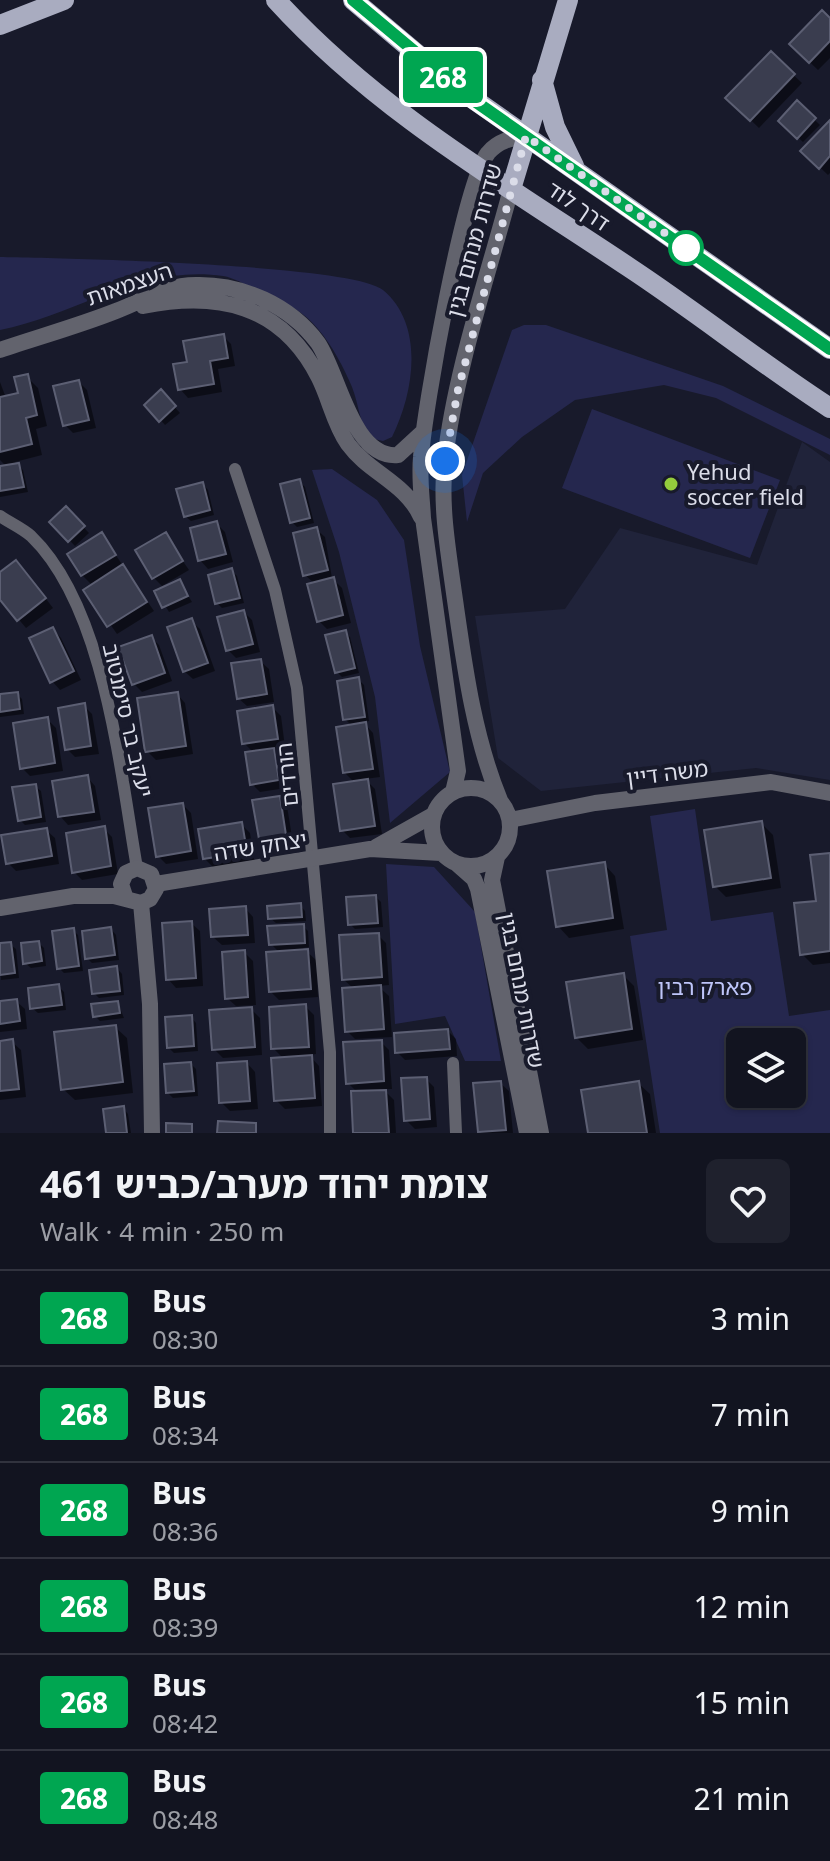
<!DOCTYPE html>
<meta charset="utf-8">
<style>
:root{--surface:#121420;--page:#1f212d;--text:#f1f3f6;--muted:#9c9ea5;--line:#31333e}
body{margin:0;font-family:"Noto Sans","Noto Sans Hebrew",sans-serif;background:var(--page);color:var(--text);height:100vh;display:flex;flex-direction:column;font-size:30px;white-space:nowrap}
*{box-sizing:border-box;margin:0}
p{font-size:26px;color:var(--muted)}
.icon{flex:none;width:44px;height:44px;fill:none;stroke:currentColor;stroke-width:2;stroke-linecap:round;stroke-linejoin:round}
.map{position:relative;height:1133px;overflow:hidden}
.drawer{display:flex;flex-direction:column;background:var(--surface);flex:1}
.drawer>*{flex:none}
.badge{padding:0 16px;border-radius:6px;font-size:28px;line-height:52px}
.buttons{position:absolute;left:726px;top:1028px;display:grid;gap:16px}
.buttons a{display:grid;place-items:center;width:80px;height:80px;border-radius:12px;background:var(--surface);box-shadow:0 2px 6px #0004,0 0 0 2px var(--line);font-size:40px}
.you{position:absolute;width:40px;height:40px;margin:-20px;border:6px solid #fff;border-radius:50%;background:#1a73e8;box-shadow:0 0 0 12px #1a73e833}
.map>.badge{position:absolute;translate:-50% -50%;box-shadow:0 0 0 4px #fff}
.round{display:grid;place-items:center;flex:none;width:84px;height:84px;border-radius:12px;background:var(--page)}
.overview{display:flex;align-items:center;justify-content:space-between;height:136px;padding:0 40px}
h1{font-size:38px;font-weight:700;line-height:60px}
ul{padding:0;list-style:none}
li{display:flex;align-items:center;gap:24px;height:96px;padding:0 40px;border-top:2px solid var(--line)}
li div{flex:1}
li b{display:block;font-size:30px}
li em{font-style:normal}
li .badge{min-width:88px;font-weight:700;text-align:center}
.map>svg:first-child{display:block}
.built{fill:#20233a}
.green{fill:#25274e;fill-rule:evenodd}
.shadow{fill:#0007}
.building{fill:#3a3d4f;stroke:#5c5f73;stroke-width:2}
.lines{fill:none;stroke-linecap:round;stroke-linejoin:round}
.minor{stroke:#62636d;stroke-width:12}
.tertiary{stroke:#62636d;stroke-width:16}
.primary{stroke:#a9acc0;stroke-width:20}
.line-casing{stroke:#fff;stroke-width:18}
.line{stroke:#00a651;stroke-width:12}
.walk{stroke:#dbdde9;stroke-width:8;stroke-dasharray:0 14.4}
.stop-dot{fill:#fff;stroke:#00a651;stroke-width:4}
.poi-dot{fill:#94cc3c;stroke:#181a2b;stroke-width:3}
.labels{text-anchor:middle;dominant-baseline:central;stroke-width:8;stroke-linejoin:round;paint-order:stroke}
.street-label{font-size:22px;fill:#dbdde9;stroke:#181a2b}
.poi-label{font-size:22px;fill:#dbdde9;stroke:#181a2b;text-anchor:start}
.park-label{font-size:22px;fill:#bec5f9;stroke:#181a2b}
</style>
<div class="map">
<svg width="830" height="1133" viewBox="0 0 830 1133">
<rect width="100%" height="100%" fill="#181a2b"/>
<path class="built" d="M802,442L830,462V780L756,768L541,791L498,758L475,616L565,609L620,528L757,565Z"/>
<path class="green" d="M0,257C57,258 352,264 383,290C425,325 414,393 392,437L383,441L370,438C359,422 359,405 352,387C344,368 332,345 318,329C304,311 283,302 263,293C250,288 236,278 223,276C143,264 75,315 0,330Z
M524,325H546L723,386L830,439V455L716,398L664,385L575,400L522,437L483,473L467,522L462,475L512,330Z
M592,409L780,480L750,558L562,488Z
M332,469L377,500L404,540L420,646L450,772L390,823L375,697L339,552L312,470Z
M695,809L711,921L773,912L789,1016L830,1010V1133H660L630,936L667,930L650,816ZM740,1042H792V1094H740Z
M386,864L434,867L475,912L501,1061H465L445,1016L395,1024Z"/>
<path class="shadow" d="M830,20V58L818,70L791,44Z
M771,54L802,83L759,128L728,98Z
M797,103L820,125L803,142L780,121Z
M830,123V173L828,175L803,151Z
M223,336L231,344L235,366L218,369L222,392L188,398L180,389L189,363Z
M27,377L38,388L47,426L36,429L42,455L15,462L23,470L28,492L0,497V468L7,467L0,460V382L6,398L20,395Z
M79,382L87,390L96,428L73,433L65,425Z
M161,392L180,413L165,425L147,405Z
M299,481L305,487L314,523L297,527L292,522Z
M203,484L208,490L214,515L191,521L185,516Z
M66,509L89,533L75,546L52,522Z
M217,524L225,532L233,562L208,569L200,560Z
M316,529L325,537L332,578L342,588L351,623L327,629L318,620L315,584L305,575Z
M102,535L154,611L117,634L86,590L93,586L82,575Z
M165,535L189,570L162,586L154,578Z
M24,570L53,608L26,628L0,597V574Z
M232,571L237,576L244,603L222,608L217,603Z
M179,581L192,602L169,612L157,592Z
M244,612L252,620L260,652L236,658L228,650Z
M191,621L200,629L215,671L193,679L184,671Z
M53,629L61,638L81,680L60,690L52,681Z
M345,632L350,637L359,673L342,677L337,672Z
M151,637L159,645L172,681L142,692L134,684Z
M260,661L269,669L274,702L247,706L238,698Z
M359,680L364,685L369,721L363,722L373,733L380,777L365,779L375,789L382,834L350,838L342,830L355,783L345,773L352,726L345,719Z
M17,694L22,699L24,714L0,717V696Z
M177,694L185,703L193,754L156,760L147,751Z
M84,706L92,714L99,754L75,757L67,749Z
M272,707L281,716L285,747L272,749L281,758L286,788L260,792L252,784L254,753L244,743Z
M47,719L56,728L63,771L30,776L22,768Z
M87,777L95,786L101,820L68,825L60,816Z
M35,786L41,791L46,822L25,825L20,820Z
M279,798L287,806L293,843L269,847L260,838Z
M183,805L191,813L198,859L166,864L158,856Z
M761,823L773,835L781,888L726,897L715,886Z
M241,824L250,833L254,860L213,867L204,858Z
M104,829L112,837L118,874L82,880L74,872Z
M46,830L55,838L59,864L16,871L8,863Z
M830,855V963L813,965L802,954Z
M604,864L615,876L624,929L569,938L558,926Z
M376,897L381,902L383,927L355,929L350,924Z
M300,905L305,911L306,921L276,923L270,918Z
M245,908L253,917L255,943L222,945L213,937Z
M191,923L200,931L203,986L176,988L168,979Z
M303,926L308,931L309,947L303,948L316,960L318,997L279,1000L270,991L280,953L271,944Z
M111,929L116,935L119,960L92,963L87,958Z
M73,930L78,935L83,971L64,973L59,968Z
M378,935L386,943L389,985L378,986L389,996L392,1037L355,1039L347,1031L354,989L343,979Z
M39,943L44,948L46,966L31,968L25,963Z
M10,944L16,949L19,978L1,980L0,945Z
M244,952L253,961L256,1005L236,1006L227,998Z
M117,968L122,974L124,995L99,998L94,993Z
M623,975L634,986L643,1040L588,1049L576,1037Z
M58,986L64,992L66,1010L38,1013L32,1008Z
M16,1001L25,1009L27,1029L0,1032V1003Z
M118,1003L124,1018L100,1021L95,1016Z
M305,1006L314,1015L316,1054L309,1055L319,1066L322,1106L285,1109L276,1100L284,1059L273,1048Z
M251,1009L260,1018L262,1055L223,1058L214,1049Z
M191,1017L196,1023L198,1051L174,1053L169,1048Z
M115,1027L127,1038L133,1093L75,1100L63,1089Z
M448,1031L456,1039L457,1056L405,1060L397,1052Z
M12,1042L21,1050L26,1097L0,1100V1043Z
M381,1042L389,1050L392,1089H383L394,1100L396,1133H355L358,1093L348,1083Z
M247,1063L255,1072L258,1109L230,1111L221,1102Z
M191,1064L196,1069L198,1096L173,1098L168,1093Z
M426,1079L434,1087L437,1127L415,1129L406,1120Z
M500,1083L509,1091L513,1133H481Z
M638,1083L650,1094L656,1133H590Z
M123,1108L128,1114L131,1133H108Z"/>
<path class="building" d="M822,10L830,18V41L809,63L789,44Z
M771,51L795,74L750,121L725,98Z
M797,100L816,118L797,139L778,121Z
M830,120V156L819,169L800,151Z
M224,334L228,358L210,361L214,384L178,390L173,364L187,362L183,341Z
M28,374L37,415L26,418L32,444L0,452V397L18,393L14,377Z
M79,380L89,420L63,426L53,386Z
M161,389L176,406L159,422L144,405Z
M19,463L24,487L0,491V466Z
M300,479L310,518L290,523L280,484Z
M203,482L210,510L184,517L176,489Z
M66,506L85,526L68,542L49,522Z
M217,521L226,554L198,561L190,528Z
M317,527L328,570L303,576L293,533Z
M102,532L116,555L81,576L67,554Z
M166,532L183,561L152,579L135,550Z
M16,560L46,598L17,621L0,600V572Z
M123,564L147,602L107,627L83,590Z
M232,568L240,598L215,604L208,575Z
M334,577L343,615L317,622L307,584Z
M180,579L188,596L162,608L154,591Z
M244,610L253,644L226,651L217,617Z
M192,618L208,663L183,672L167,627Z
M53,627L74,671L50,683L29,638Z
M346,630L355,668L335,673L325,635Z
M152,635L165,673L132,685L118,647Z
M261,659L267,694L237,699L231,663Z
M359,677L365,717L343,720L337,681Z
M18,692L20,709L0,712V694Z
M178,692L186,746L145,752L137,698Z
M85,703L91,746L65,750L58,708Z
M273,705L278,739L242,744L237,711Z
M48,717L55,763L20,769L13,723Z
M366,722L373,769L343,773L336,727Z
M274,748L279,780L250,785L245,752Z
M88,775L94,812L58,817L52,781Z
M368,779L375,826L340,831L333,784Z
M36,784L41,817L18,821L12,787Z
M280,796L286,835L259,839L252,800Z
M183,803L191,851L156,857L148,808Z
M762,821L771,878L713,887L704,830Z
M242,822L247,852L203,859L198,829Z
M105,826L111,866L72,873L66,833Z
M47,828L52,856L6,864L1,835Z
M830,853V951L800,955L794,903L816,901L810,855Z
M605,862L613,918L556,927L547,871Z
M376,895L378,923L348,925L346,897Z
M301,903L302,917L268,919L267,906Z
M246,906L248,935L211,937L209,909Z
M192,921L196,978L166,980L162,923Z
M304,924L305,943L269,945L267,926Z
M111,927L115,955L85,959L82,931Z
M74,928L79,966L57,969L52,931Z
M379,933L382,977L342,980L339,935Z
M39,941L42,961L23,964L21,943Z
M11,942L15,973L0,975V943Z
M308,949L311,989L269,992L266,952Z
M245,950L248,997L225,999L222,952Z
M117,966L120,991L92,994L89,970Z
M624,973L632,1029L575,1038L566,982Z
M59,984L62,1005L30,1009L28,988Z
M381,985L384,1029L345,1032L342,988Z
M17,999L20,1021L0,1024V1001Z
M118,1001L120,1013L93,1017L91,1004Z
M306,1004L309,1047L271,1049L269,1007Z
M252,1007L255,1047L212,1050L209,1010Z
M192,1015L194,1046L167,1048L165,1017Z
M116,1025L123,1082L61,1090L54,1032Z
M448,1029L450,1049L395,1053L394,1033Z
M13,1039L19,1089L0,1091V1041Z
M382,1040L384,1081L346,1084L343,1042Z
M312,1055L315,1098L274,1101L271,1058Z
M247,1061L250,1101L219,1103L217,1063Z
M191,1062L194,1091L166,1093L164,1064Z
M427,1077L430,1119L404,1121L401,1078Z
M501,1081L506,1130L478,1132L473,1083Z
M639,1081L647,1133H588L581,1090Z
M386,1090L389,1133H353L351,1091Z
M124,1106L127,1133H106L103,1109Z
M218,1121L256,1123V1133H217Z
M166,1123L192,1124V1133H166Z"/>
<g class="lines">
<path class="minor" d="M235,469L275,590L297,688L330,1052V1133
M0,516C10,523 22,528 31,536C105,607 120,771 137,868
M453,1063L456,1133"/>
<path class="tertiary" d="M143,306C217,291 282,304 319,378C330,400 334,424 348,444C369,473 406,483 421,517
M0,350C38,337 78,326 116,311C143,301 165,285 196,285C242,284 290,305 318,343C339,374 352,459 398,455L423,432
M432 827a39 39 0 1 1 78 0a39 39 0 1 1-78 0Z
M453,792L458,771L423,518C422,498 419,478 421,457C424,410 464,184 488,153C498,141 511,138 526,136
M500,800C473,735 464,662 454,593C448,549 440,505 445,460C455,371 488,276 511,189
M510,820L595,803L771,782L830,793
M376,847L433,815
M497,857L492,880L541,1133
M457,864L474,879L478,889L527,1133
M156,884L370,849L441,853
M141,903L150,1004L152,1133
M0,908L73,896H114L141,903L150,899L156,889L151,874L137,868L126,873L121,884L126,899"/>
<path class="primary" d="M276,0C377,111 506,185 630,268C698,313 762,364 830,408
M353,0L456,87L830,349
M0,25L64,0
M542,80L555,127L574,166
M511,189L568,0"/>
</g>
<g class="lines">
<defs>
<path id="line" d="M353,0L469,97L830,349"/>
</defs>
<use href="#line" class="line-casing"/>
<use href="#line" class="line"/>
<path class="walk" d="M445,461L458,390L526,136L686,248"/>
</g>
<circle class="stop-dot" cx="686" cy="248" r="16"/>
<circle class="poi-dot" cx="671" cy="484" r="8"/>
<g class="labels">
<g class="street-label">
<text transform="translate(579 205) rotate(34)">דרך לוד</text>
<text transform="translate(473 240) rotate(-75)">שדרות מנחם בגין</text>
<text transform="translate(129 283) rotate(-19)">העצמאות</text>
<text transform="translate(129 720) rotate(77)">יעקב בר סימנטוב</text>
<text transform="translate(667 772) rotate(-7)">משה דיין</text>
<text transform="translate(286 775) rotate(-96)">הורדים</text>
<text transform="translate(260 845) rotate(-9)">יצחק שדה</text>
<text transform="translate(523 990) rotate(79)">שדרות מנחם בגין</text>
</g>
<g class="poi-label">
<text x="687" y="471">Yehud<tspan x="687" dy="25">soccer field</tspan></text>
</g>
<g class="park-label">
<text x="705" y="986">פארק רבין</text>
</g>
</g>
</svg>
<div class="buttons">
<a><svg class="icon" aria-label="layers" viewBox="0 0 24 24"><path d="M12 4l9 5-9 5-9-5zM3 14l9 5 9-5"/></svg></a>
</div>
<div class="you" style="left:445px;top:461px"></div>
<b class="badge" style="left:443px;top:77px;background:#00a651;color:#fff">268</b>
</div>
<section class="drawer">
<div class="overview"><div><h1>צומת יהוד מערב/כביש 461</h1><p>Walk · 4 min · 250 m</p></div><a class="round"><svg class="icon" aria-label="heart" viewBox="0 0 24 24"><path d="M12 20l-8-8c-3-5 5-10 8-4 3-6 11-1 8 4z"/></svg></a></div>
<ul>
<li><span class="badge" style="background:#00a651;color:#fff">268</span><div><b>Bus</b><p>08:30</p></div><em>3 min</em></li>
<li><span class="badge" style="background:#00a651;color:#fff">268</span><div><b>Bus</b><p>08:34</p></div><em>7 min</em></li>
<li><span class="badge" style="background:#00a651;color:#fff">268</span><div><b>Bus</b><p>08:36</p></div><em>9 min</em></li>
<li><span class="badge" style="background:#00a651;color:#fff">268</span><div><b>Bus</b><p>08:39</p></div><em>12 min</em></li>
<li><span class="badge" style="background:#00a651;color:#fff">268</span><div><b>Bus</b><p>08:42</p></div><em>15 min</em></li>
<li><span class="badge" style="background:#00a651;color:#fff">268</span><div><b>Bus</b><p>08:48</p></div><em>21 min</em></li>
</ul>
</section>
